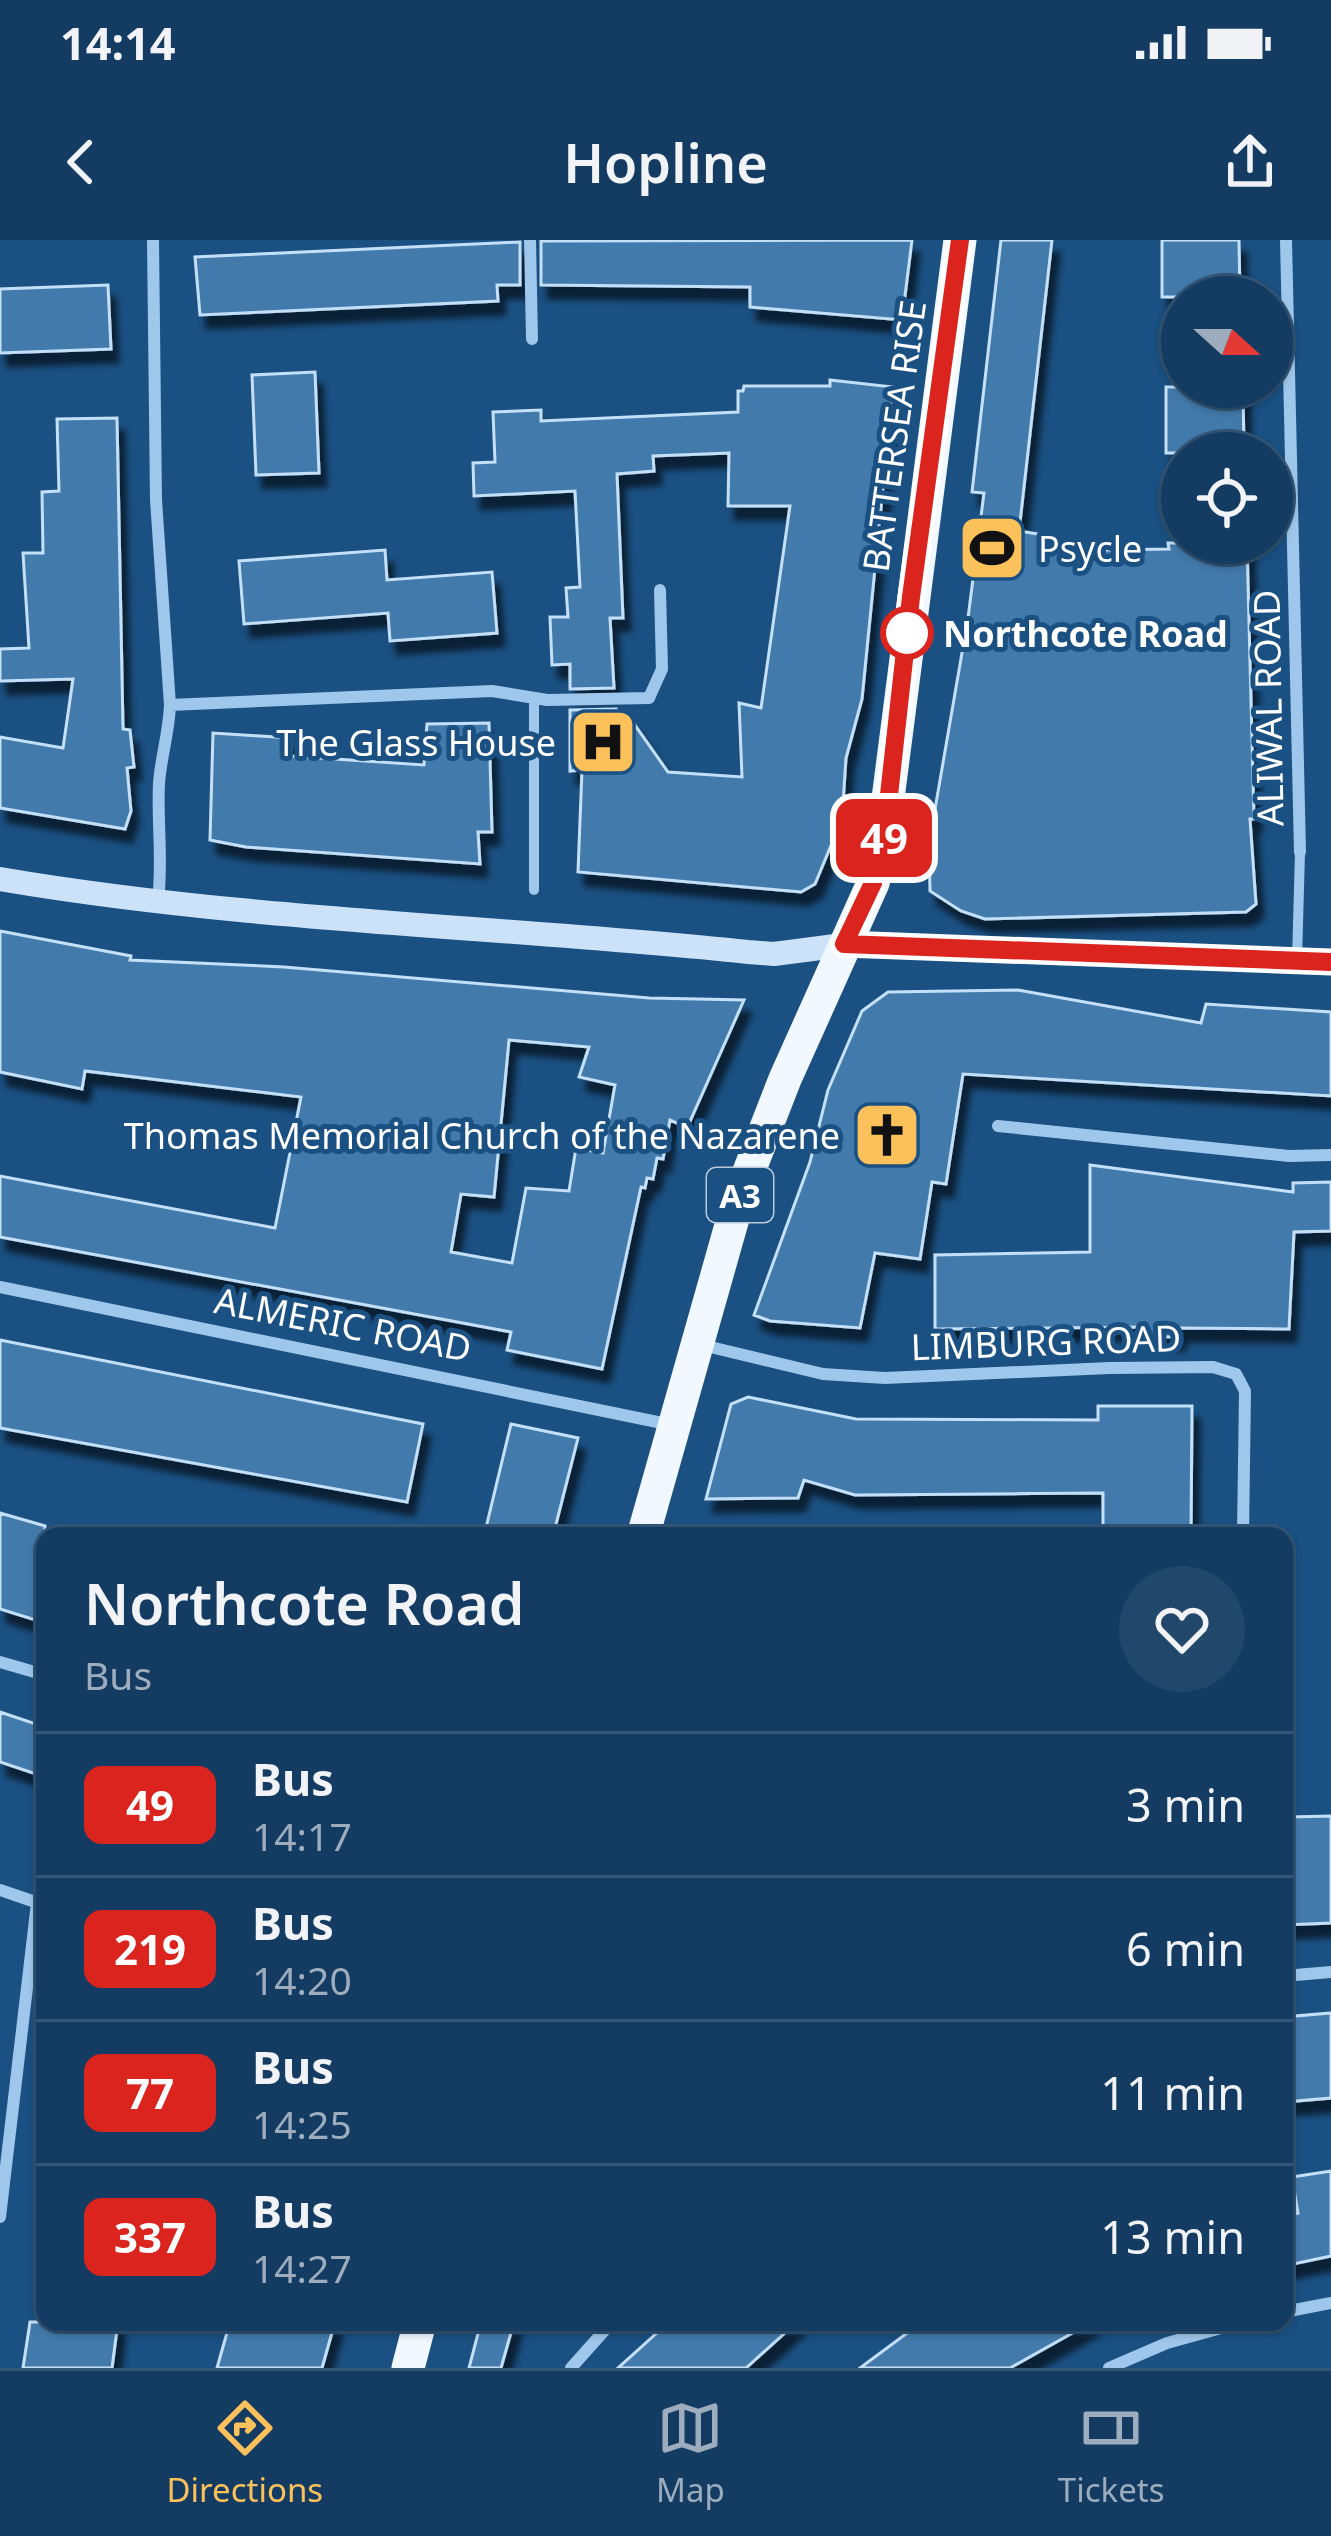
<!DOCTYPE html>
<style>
:root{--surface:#143c62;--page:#21476b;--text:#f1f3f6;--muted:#9dadbe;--line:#335677;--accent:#fdc15b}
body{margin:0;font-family:"Noto Sans",sans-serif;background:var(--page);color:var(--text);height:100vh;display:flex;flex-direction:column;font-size:45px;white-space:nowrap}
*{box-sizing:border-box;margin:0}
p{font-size:39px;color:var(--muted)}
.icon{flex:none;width:66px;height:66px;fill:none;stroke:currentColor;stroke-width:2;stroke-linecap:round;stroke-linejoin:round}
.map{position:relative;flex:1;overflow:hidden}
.panel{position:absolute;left:36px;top:1287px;width:1257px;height:804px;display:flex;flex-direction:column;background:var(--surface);border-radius:24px;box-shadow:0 3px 9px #0004,0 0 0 3px var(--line)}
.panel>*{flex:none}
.badge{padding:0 24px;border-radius:18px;font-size:42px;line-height:78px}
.needle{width:78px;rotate:111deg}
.controls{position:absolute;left:1161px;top:36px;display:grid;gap:24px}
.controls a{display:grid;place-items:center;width:132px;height:132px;border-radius:50%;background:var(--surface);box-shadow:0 3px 9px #0004,0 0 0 3px var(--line);font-size:60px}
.map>.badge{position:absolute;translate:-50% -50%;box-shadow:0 0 0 6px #fff}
.round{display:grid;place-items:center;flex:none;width:126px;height:126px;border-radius:63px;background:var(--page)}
.summary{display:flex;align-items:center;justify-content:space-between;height:204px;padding:0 48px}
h1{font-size:57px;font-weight:600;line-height:90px}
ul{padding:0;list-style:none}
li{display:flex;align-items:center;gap:36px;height:144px;padding:0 48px;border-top:3px solid var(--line)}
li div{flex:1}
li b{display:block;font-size:45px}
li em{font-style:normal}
li .badge{min-width:132px;font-weight:700;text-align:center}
.status{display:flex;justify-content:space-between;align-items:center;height:84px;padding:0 60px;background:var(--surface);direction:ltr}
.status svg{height:33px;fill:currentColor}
header{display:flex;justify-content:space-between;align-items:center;height:156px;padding:0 48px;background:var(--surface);font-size:54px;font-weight:600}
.tab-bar{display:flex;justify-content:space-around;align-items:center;height:168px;border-top:3px solid var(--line);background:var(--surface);font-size:33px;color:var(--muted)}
.tab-bar a{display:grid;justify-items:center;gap:6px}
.tab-bar .current{color:var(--accent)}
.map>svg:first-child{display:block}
.building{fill:#437aac;stroke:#c4e0f8;stroke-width:3;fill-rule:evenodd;filter:url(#shadow)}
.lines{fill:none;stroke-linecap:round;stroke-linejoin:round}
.pedestrian{stroke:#9fc7eb;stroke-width:10}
.minor{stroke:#9fc7eb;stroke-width:12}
.secondary{stroke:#cbe2f8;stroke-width:24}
.trunk{stroke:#f1f8ff;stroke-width:33}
.line-casing{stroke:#fff;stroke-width:27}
.line{stroke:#dc241f;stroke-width:18}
.stop-dot{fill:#fff;stroke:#dc241f;stroke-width:6}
.labels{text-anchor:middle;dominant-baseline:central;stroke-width:10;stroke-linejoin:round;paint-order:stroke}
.shield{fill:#1a5082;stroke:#bacada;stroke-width:3}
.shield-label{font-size:33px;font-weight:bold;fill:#fff}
.street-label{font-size:36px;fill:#fff;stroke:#1a5082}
.poi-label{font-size:36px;fill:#fff;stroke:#1a5082;text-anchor:end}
.stop-label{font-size:36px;font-weight:bold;fill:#fff;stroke:#1a5082;text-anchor:start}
</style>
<div class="status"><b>14:14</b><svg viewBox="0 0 49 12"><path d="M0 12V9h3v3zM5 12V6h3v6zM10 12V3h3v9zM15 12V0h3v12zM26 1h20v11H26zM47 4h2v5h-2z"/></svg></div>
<header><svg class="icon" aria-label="back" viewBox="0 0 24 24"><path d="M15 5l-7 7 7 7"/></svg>Hopline<svg class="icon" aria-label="share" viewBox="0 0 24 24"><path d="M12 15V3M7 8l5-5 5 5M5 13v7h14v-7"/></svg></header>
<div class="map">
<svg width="1331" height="2128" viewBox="0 0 1331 2128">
<defs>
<filter id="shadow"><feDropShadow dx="7" dy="13" stdDeviation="3" flood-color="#0009"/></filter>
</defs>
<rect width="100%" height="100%" fill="#1a5082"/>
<path class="building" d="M912,0L902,80L750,67V47L541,45V1Z
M1001,0H1052L1019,291L1044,295L1042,311L1169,309L1168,303H1247L1254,579H1250L1256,664L1246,672L985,679L961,671L930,651L929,604L968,378L984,253L972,252Z
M1162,0H1239L1240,57H1162Z
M520,2V45H497L498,61L200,75L195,17Z
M108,45L111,109L0,113V49Z
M315,132L319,233L256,235L252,135Z
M830,140L893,147L862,459L846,518L842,579L815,644L801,652L578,632L582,530L570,531V470L616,469V481H632L668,532L742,537L739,463L761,468L790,266H728L729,213L653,216L654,231L617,234L623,378H610L614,448L570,449V424L552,425L550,377H568L566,348L580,347L575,251L474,256L473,223L495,222L493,172L541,170V181L738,172V151H743L744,146H830Z
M1166,147H1243L1244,213H1166Z
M117,178L123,489L130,490L134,527L127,528L131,571L125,589L0,568V497L63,508L73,439L0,441V409L29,408L23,313H43L42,252L59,251L57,179Z
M385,310L387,340L492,332L497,393L390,401L388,373L244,384L239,321Z
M489,483L492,592H478L480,624L246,607L210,600L213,493L291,498V516L424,525L427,484Z
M0,691L131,716L130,720L284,727L649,758L744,760L687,888L670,880L663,919L657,918L653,939L647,938L645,948L641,947L602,1129L507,1110L511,1092L0,997V936L275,988L301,857L85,831L82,849L0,832ZM509,800L589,807L579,837L615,845L603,913L576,908L569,951L526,948L512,1023L451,1012L461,954L494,957Z
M1018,750L1201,783L1206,764L1331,772V856L963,834L946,944L932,942L920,1019L875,1013L860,1088L770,1081L754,1075L810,922L828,850L862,771L888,752Z
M1090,925L1293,952V943L1331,942V991L1294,992L1289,1089L1179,1088L1178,1097H1145V1087L935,1089V1015L1090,1012Z
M0,1100L423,1184L407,1262L0,1188Z
M748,1157L856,1179L1098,1180V1166H1192L1191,1296H1103V1253L855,1255L804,1240L798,1258L706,1259L731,1164Z
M511,1184L578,1198L553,1296H484Z
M0,1273L45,1286V1383L0,1369Z
M0,1472L45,1487V1537L0,1522Z
M1331,1576V1683L1284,1685V1630H1290L1289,1577Z
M1331,1773V1858L1284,1862V1777Z
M1331,1931V2016L1284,2026V1976L1298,1973L1292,1937Z
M30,2082H118L112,2128H23Z
M230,2082H335L322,2128H217Z
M481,2082H514L501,2128H469Z
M669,2082H797L746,2128H618Z
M922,2082H1092L1010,2128H860Z"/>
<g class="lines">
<path class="pedestrian" d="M534,458V650
M1241,718L1331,722
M1297,720L1300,612"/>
<path class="minor" d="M153,0L156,260L170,465C169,492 161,517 159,543C157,582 163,621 158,661
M530,0L532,99
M1286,0L1300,612
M170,465L492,451L547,460L649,458L662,429L660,350
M998,886L1289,916L1331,915
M0,1047L672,1185
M698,1104L823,1134L885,1138L1109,1128L1213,1127L1236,1134L1245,1151L1243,1296
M0,1422L45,1435
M0,1650L44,1665
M1284,1736L1331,1732
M0,1977L37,1663
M1284,2072L1331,2063
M571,2128L612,2082
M1109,2128L1167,2103L1243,2082"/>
<path class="secondary" d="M0,639C247,681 499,686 748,712L774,714L843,705"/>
<path class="trunk" d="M643,1296L739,957L785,839L873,643L881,613L960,0
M408,2128L420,2082"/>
</g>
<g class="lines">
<defs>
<path id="line" d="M960,0L911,357L886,582L873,643L844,704L1331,722"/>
</defs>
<use href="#line" class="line-casing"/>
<use href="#line" class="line"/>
</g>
<defs>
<symbol id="stadium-square" viewBox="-11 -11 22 22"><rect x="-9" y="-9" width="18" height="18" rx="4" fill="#fdc15b" stroke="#1a5082"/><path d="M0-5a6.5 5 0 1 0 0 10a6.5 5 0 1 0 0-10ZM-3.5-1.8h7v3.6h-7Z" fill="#111"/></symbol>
<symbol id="hospital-square" viewBox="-11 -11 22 22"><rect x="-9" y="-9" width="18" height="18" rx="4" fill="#fdc15b" stroke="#1a5082"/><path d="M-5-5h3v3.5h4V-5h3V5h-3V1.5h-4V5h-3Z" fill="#111"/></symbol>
<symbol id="church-square" viewBox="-11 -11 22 22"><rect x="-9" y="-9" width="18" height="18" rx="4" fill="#fdc15b" stroke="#1a5082"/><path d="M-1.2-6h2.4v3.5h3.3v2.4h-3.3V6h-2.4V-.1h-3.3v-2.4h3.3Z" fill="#111"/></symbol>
</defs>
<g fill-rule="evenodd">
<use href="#stadium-square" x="954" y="270" width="76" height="76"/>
<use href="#hospital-square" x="565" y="464" width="76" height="76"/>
<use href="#church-square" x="849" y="857" width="76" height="76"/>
</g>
<circle class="stop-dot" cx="907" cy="393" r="24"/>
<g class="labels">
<rect class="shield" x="707" y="928" width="66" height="54" rx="9"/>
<g class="shield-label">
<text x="740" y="955">A3</text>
</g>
<g class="street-label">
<text transform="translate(894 196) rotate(-82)">BATTERSEA RISE</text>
<text transform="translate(1268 468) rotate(-91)">ALIWAL ROAD</text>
<text transform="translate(343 1084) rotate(11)">ALMERIC ROAD</text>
<text transform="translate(1046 1102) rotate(-2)">LIMBURG ROAD</text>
</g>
<g class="poi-label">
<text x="1038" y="308" text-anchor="start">Psycle</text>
<text x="556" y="502">The Glass House</text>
<text x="840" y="895">Thomas Memorial Church of the Nazarene</text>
</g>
<g class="stop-label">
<text x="943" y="393">Northcote Road</text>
</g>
</g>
</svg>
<div class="controls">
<a><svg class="needle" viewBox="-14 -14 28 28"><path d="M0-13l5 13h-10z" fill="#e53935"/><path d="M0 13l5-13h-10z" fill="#9dadbe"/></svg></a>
<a><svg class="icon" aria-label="locate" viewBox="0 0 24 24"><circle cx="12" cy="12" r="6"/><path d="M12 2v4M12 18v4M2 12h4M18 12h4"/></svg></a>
</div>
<b class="badge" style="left:884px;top:598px;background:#dc241f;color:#fff">49</b>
<section class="panel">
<div class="summary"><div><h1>Northcote Road</h1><p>Bus</p></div><a class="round"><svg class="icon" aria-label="heart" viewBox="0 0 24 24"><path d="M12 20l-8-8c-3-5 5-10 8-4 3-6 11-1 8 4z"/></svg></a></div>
<ul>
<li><span class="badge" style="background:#dc241f;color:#fff">49</span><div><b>Bus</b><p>14:17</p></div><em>3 min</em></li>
<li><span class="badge" style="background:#dc241f;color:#fff">219</span><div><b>Bus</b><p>14:20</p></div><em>6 min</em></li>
<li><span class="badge" style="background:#dc241f;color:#fff">77</span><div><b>Bus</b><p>14:25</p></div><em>11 min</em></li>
<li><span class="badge" style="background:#dc241f;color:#fff">337</span><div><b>Bus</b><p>14:27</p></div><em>13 min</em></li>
</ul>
</section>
</div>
<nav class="tab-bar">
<a class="current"><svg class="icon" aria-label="directions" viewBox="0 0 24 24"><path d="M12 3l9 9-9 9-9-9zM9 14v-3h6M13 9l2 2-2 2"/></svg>Directions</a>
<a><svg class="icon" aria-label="map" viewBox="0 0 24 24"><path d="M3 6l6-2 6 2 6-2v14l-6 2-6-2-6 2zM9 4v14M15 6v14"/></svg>Map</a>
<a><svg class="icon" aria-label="tickets" viewBox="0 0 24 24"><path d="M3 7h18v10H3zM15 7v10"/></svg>Tickets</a>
</nav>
